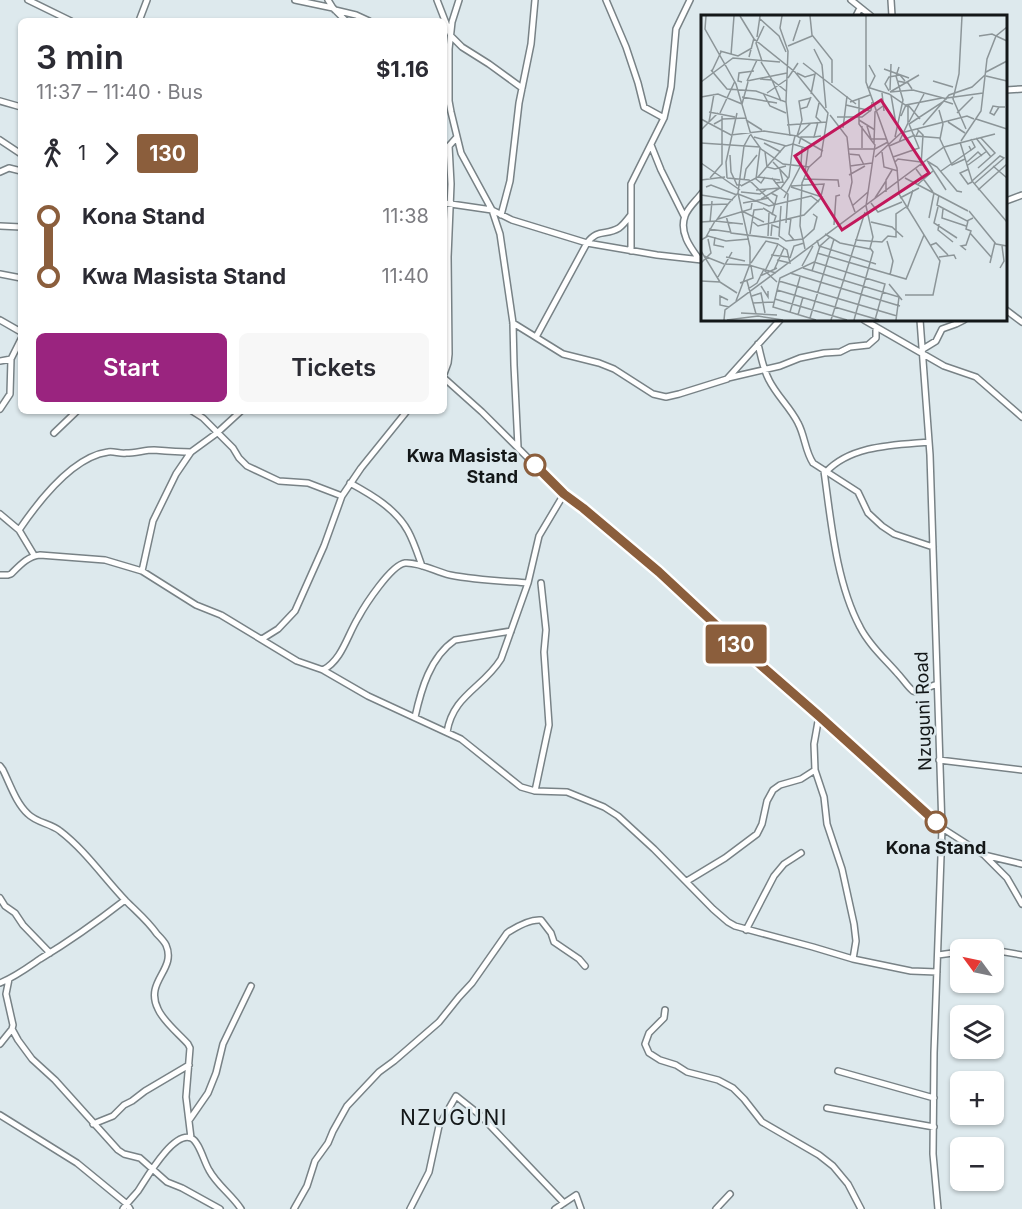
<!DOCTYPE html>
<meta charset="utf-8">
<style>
:root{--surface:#fff;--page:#f7f7f7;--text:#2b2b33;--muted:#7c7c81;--accent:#9a247f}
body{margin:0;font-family:Inter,sans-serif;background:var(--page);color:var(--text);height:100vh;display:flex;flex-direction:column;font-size:22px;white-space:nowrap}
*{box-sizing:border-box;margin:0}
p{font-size:20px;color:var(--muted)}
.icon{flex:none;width:33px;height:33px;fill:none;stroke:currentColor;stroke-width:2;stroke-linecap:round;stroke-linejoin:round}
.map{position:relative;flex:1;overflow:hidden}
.details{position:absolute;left:18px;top:18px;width:429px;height:396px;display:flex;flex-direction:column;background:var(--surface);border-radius:9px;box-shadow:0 2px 4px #0004}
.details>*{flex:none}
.badge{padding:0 12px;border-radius:4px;font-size:21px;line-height:39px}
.needle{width:39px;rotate:303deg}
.fabs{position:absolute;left:950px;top:939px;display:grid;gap:12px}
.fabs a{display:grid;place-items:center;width:54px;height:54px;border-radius:9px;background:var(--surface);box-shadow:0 2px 4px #0004;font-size:30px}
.map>.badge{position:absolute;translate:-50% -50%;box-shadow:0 0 0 3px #fff}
.legs{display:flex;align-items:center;gap:9px;height:66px;padding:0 18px;font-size:20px}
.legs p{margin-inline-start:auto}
.headline{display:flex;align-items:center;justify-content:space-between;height:102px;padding:0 18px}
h1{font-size:33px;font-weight:600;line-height:45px}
.action{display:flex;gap:12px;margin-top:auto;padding:12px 18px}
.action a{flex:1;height:69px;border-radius:9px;background:var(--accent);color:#fff;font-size:24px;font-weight:600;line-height:69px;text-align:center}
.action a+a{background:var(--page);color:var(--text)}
ul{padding:0 18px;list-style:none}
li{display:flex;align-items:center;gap:21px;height:60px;font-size:22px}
li i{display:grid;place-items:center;width:9px;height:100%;margin:0 8px;background:currentColor}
li i::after{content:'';width:15px;height:15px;margin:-8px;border:4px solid;border-radius:50%;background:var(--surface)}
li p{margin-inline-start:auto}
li:first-child i{background:linear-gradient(#0000 50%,currentColor 0)}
li:last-child i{background:linear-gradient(currentColor 50%,#0000 0)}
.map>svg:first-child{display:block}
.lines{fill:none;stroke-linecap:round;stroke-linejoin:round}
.street-casing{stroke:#788286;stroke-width:8}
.street{stroke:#fff;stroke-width:5}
.line-1-casing{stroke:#fff;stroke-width:14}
.line-1{stroke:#8b5e3c;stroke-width:9}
.stop-1-dot{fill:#fff;stroke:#8b5e3c;stroke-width:3}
.labels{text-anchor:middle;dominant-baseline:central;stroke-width:5;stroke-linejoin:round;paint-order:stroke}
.stop-label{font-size:18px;font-weight:bold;fill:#131718;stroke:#dde9ed;text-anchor:end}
.street-label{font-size:18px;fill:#131718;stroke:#dde9ed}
.quarter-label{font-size:21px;letter-spacing:1.5px;fill:#131718;stroke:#dde9ed}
.inset-road{fill:none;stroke:#8c9598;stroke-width:1.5}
.view{fill:#c2185b;fill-opacity:0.15;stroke:#c2185b;stroke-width:3}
.inset-edge{fill:none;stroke:#131718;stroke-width:3}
</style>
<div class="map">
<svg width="1022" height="1209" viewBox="0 0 1022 1209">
<rect width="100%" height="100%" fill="#dde9ed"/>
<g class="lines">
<defs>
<path id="street" d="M28,0L71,21
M295,0L333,8
M328,0L333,8L346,21
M437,0L451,36L462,47L489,64L522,88
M459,0L452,22L449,49V101L451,112L461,153L492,210L500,234L513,323L514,365L518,447
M606,0L626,47L638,83L644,107L664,118
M851,0L871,16
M891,0L892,16
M335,10L356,15L369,21
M856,16L860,8
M139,21L147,0
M1006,90L1022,89
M0,101L21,107
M0,140L21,154
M651,145L661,170L684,216
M0,172L9,168L21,171
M1006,201L1022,195
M444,203L492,210L512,220L587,243L657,255L702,260
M501,215L510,181L519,103L531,44L535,0
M0,226L21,227
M631,251V184L664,118L671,87L676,29L690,0
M699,259C690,247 679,232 685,216C688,207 697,200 702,193
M0,274L21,278
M1006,310L1022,322
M0,320L21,332
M864,320L944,366L976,377L1022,417
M920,320L930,455L942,828L934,1053L933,1154L938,1209
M513,323L563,354L599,363L614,369L653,394L666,397L679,394L727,379L780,320
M536,337L587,243C598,228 606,236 619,228C623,225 627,220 630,216
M758,344C761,356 763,369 769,380C777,396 790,407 798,423C805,436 805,451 813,463L858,492L868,513L882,526L894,534L933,547
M923,349L936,341L942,329L956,324L964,320
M0,361L11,359
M444,374L448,363L449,354L448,257L451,184L449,146L457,137
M444,378L482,412L564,494L583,508L659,572L732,640L819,716L942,828L984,855L1022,864
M728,378L780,366L800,358L824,353L840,352L850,347L868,345L876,338V327
M0,409L10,394L11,359L21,339
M192,411L203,418L233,448L239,458L247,466L279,481L308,483L342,496
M54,433L77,411
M824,471C831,521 836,582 860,627C869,645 885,659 898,674C903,679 907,686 913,691L917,692L937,684
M826,472C851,445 895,445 929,442
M350,483C372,495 396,509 408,531C414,542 418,555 422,566
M0,514L19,530L34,555
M19,530C38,502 72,457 108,452C114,451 120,454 126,453C136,453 145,450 154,450C166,451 179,452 191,452
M142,571L153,521L176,474L191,452L217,433L241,411
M0,575H8L11,574C20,565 28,556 40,555L105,560L142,571L196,605L221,615L297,661L323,670L368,696L461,739L521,787L535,791L567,792L604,807L618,816L654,849L713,909L728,922L735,926L813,947L853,959L911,971L937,972
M262,639L278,629L295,611L324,546L342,496L361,468L407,411
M323,670C342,660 347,636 358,618C365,605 391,565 405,563C420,562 436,572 450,575C475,580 502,581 528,583
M819,716L814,744L815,770L824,797L827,824L842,869L854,924L856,941L853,959
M415,717C421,690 430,657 455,640L511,631
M447,732C453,695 483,688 501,659L528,583L539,536L564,494
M939,760L1022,770
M0,766L3,770C10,784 16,803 28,814C37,823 50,823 60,831C85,850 104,878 126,901C137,912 148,921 157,934C160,937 164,941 166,945C177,970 144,981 158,1009C163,1021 179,1034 188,1044L190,1048L186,1097L191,1138
M535,791L549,725L544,652L546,630L541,583
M985,856L1007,878L1022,904
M687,881L725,858L757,834L762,824L767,801L773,790L780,785L801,779L815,770
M0,898L5,906L15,913L23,925L50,953
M746,930L774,876L784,864L801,853
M980,950H987
M993,950L1022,955
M938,955L960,952
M0,983C15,977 27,968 40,959C70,941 98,921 125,900
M665,1010L664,1018L649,1033L645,1044L649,1053L660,1060L676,1065L687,1072L718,1080L733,1088L744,1099L762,1122L819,1155L833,1166L848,1184L861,1209
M12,1029L18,1040L32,1059L55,1080L118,1150L124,1154L140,1158L167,1182L182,1188L220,1209
M0,1044L12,1029L13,1025L6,994L9,979
M838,1071L934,1098
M827,1108L934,1127
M0,1115L77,1163L127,1204L130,1209
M190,1119L208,1093L216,1073L223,1044L251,986
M93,1124L113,1116L124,1105L132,1101L145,1091L189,1065
M123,1209C127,1203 133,1197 138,1191C146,1179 173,1131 191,1138C199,1141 204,1162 209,1170C217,1185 232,1195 241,1209
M294,1209L307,1186L315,1161L328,1143L333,1131L347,1106L379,1072L394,1061L439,1022L459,997L472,983L507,933C516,927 530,919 541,920L551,933L554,942L579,959L585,966
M410,1209L429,1172L439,1126L456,1096L480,1115L564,1203
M555,1209L576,1195L581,1209
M716,1209L730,1194"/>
</defs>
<use href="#street" class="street-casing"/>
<use href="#street" class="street"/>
</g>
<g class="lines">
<defs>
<path id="line-1" d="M535,465L564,494L583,508L659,572L732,640L819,716L936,822"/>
</defs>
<use href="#line-1" class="line-1-casing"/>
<use href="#line-1" class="line-1"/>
</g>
<g class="stop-1-dot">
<circle cx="535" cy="465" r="10"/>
<circle cx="936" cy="822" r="10"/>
</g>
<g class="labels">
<g class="stop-label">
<text x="518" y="455">Kwa Masista<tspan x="518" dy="21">Stand</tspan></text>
<text x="936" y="847" text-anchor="middle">Kona Stand</text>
</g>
<g class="street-label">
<text transform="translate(923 711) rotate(-92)">Nzuguni Road</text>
</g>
<g class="quarter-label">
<text x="454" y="1117">NZUGUNI</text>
</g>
</g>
<g transform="translate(701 15)">
<rect width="306" height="306" fill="#dde9ed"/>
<path class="inset-road" d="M5,1L4,14L35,69L50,120L60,134L82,149L108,152L101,168L99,211L104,234M39,1L53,24L94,57L127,98L120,141L108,152M81,1L79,13L87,36L85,87M109,1L111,20L131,45V68M165,1V67L196,153L198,179L239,246L232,280H204M261,1L258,59L252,84L265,114M58,3L78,21L85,37M278,21L291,19L306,26M56,22L59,1M92,26L99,5M87,31L111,21M113,34L121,50L125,93M19,36L37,41L51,33M30,40L33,1M48,42L53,23M61,46L55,28L63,11M60,47L71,65L85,76M102,48L155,89M183,54L208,63M10,55L26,74L55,76L85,87L89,121M11,56L20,37M285,57L306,46M96,58L104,62L114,59L110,79M285,61L306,66M87,63L97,48M59,64L71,65L80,86M46,66L86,58M46,66L56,45M196,66L207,68L211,74M232,66L252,72M0,67L32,43L79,47M41,67L37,66L38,58L53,56M166,72L188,79L207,92V108L198,127M168,73L174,61L168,50M189,75L190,49M188,76L184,69L188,62L199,60L204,66M189,77L212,75L246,84M189,77L218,60M62,78L69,91L85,98M66,78L85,65M181,78L183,96M190,80L195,109M0,82L17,79L41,89M41,82L76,88M246,83L282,78M149,87L169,80M118,88L115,102L120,107M41,89L47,67M145,90L170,96M207,90L219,104M298,92L292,91L289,98L293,100L298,92H304M99,94L106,92L110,82M238,95L242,109L239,124L251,150L264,144M8,97L34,102M19,98L34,66M256,98L272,82M129,100L146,122L151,167L148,181L154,197M200,101L205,90L241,83M136,102H161L170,95L171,87M0,104L30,120L63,116L96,121L122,136M275,104L306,114M45,105L61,115M158,105L174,115M8,107L13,79M117,107L113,122L120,121M208,107L223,79M247,107L264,118M13,109L22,104L45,103M208,109L243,86L252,89M86,110L126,107M222,110L248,80L271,72L284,60M166,111L170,124H185M142,113L146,81M216,114L222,120L220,151M0,115L17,98M218,115L215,121L239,123M96,121L101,105L98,86L110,83M96,121L110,108M53,122L85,131L92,129L94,121M194,122L202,85L195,61L198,52M275,123L290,142M260,126L280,96L286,44L295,21L306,12M259,127L271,166L306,207M0,128L59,132M63,128L80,137M173,128L174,97L182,91M98,129L100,122H113M188,131L214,120M268,131L270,135L274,132L270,124M59,133L55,164L60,168L64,162M161,133V111M147,134H174L187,127M64,137L66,152L74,154L85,151M181,137L183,152L197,156M147,139L158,140L163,150M29,140L30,157L36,170H40M174,142L200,118L266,101L273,104M192,142L218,133L208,109M226,146L236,152L256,176L261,177M72,147L87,163M194,147L197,144L220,147M227,147L245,175M266,147L277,137L281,141M0,148L39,175M267,150L286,136M149,151L171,148M292,151L306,163M277,153L294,138L280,123M215,154L232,177M268,154L259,158L267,169L271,167M240,156L270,135M104,158L107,134M148,160L164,151M57,162L79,165M9,163L21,149V99M26,163L25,147L36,98M26,163L48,165L74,190M204,163L267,196M102,164L137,165L138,172M0,165L24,162M43,165L45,154L56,140M271,166L299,141L303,143L273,169M74,168L82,167L79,155M216,170L232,156M40,171L57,162L84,131M90,171L123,169L120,181M5,172L10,170L36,180M80,173L88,162L92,129L104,133L110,131M55,175L79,173L87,179L85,208M277,175L306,149M40,177L59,179L66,174M185,177V165L191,155M70,178L76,181L71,200M37,179L68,191L110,181L118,187M0,180L32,185M238,180L236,190L266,206L272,203M83,183L100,150L101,133M174,183L185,166M199,183L218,173M60,184L79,173L71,163M42,188L68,183M170,188L177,197L201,187M0,190L27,189L37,178L43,131L49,120M80,191L78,221L85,226L102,224L113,214L116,202L112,199M151,191L167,177M237,192L233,208L256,223M62,193L75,201L73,207M206,194L212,175M242,194L241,203L265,211M41,196L63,207M268,196L295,229L306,231M25,201L30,218L78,224M90,203L88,219L93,225M228,203L233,178M17,204L50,194L51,188M0,207L15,206L27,189M9,207L11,186M52,207L57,211L103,200L121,182L90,172M170,207L191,212L202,222M238,209L237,215L252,227M133,210L135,181L139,180M8,214L29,217M269,218L291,243M49,219L53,195L62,194M124,219L139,228L169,234M67,221L68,198M70,221L71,210L79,213M5,222L14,206L42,209M14,222L13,230L23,232M0,225L7,221L25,226L48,224M116,225L118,231L175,249M154,225L181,227L187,221L195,222V199L205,192M186,226L192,246L189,260M230,230L235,228L247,240M265,235L260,231L265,230L270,216L265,214L267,206M0,236L19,267M116,238L205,264L223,220M70,240L88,242M3,241L23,249L48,250L75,258M25,242L44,246M238,242L253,240L255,244M89,243L93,231L103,228M0,248L10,238L7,224M50,248L65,226L77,229M289,248L294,227M101,251L112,231M102,253L198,282L195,305M299,253L303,246L301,231M73,255L83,233M111,256L119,231L129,222M89,258L199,291M59,261L76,253M17,262L31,237M0,266L19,267L36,278M46,266L55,299M78,266L196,301M76,267L64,256L77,229L86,235L89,248L76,245M39,268L52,263L50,251M188,269L201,285M60,271L67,282V276M47,274L56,268L63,254M76,275L178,305M51,281L60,278L64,298M74,284L146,305M27,285L19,281V290L28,292M35,286L49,249V232L37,178M52,288L73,287M89,297L99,262M40,298L76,300M97,300L102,282M109,303L133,224M23,305L24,295L243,132L294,119M26,305L57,301L82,305M115,305L72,292L79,263L113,247L184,269L174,305M130,305L164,197M153,305L172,237L169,233L172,222L165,191L174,130L158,109V83"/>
<path class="view" d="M180,85L228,158L141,215L94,141Z"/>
<rect width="306" height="306" class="inset-edge"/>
</g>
</svg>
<div class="fabs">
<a><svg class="needle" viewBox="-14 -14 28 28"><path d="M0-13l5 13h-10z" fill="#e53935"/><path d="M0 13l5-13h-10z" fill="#7c7c81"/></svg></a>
<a><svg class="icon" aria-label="layers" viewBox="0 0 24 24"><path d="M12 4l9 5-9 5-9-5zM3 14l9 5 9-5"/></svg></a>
<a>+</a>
<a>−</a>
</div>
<b class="badge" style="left:736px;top:644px;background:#8b5e3c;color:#fff">130</b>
<section class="details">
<div class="headline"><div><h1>3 min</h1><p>11:37 – 11:40 · Bus</p></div><b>$1.16</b></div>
<div class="legs"><svg class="icon" aria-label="walk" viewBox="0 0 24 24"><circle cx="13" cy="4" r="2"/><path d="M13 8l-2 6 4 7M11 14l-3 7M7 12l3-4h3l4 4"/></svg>1<svg class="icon" aria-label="forward" viewBox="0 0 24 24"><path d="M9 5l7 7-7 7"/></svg><b class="badge" style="background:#8b5e3c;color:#fff">130</b></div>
<ul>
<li><i style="color:#8b5e3c"></i><b>Kona Stand</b><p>11:38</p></li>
<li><i style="color:#8b5e3c"></i><b>Kwa Masista Stand</b><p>11:40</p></li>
</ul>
<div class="action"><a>Start</a><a>Tickets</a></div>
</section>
</div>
